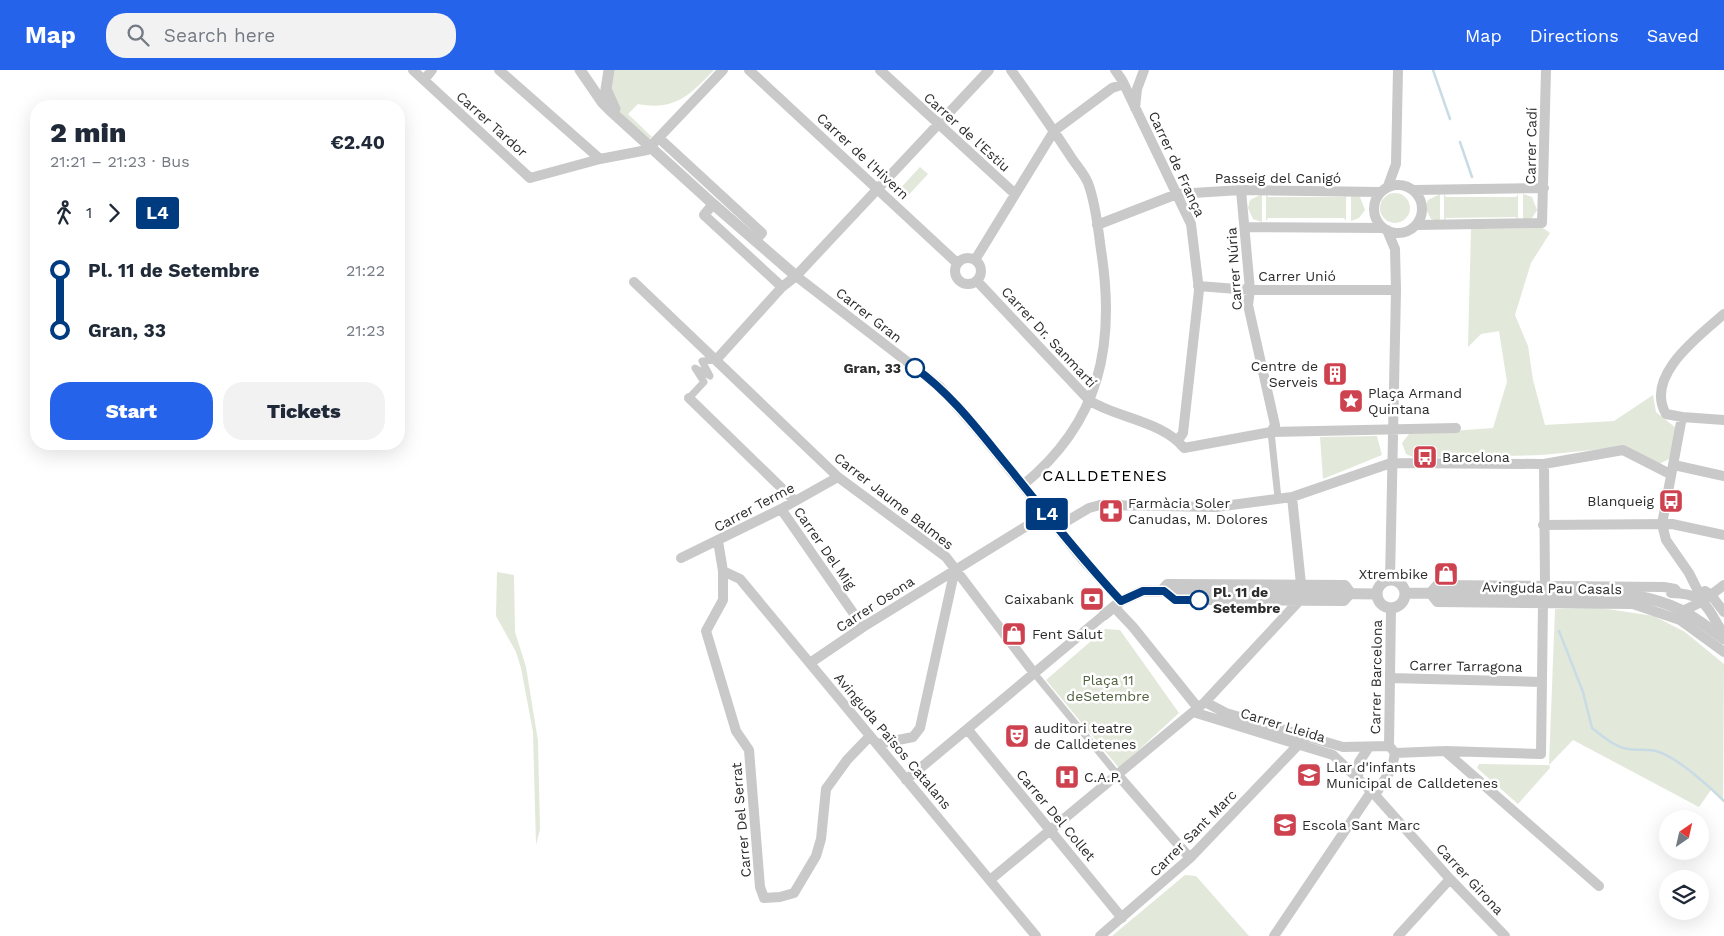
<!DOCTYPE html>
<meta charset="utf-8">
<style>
:root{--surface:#fff;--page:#f2f2f3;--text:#1f2937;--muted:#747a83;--accent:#2563eb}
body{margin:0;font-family:"Work Sans",sans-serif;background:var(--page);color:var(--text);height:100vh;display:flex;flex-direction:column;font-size:19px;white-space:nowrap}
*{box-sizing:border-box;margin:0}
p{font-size:16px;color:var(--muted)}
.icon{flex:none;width:28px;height:28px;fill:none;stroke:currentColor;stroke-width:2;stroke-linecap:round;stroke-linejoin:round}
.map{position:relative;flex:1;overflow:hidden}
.panel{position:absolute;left:30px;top:30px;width:375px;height:350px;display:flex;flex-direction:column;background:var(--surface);border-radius:20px;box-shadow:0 5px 20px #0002}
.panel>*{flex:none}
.badge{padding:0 10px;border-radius:4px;font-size:18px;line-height:32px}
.needle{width:32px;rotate:34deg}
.buttons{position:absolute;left:1659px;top:740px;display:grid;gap:10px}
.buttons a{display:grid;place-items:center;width:50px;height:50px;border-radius:50%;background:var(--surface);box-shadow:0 5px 20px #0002;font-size:25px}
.map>.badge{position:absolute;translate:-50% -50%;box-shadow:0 0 0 2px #fff}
.legs{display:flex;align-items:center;gap:8px;height:55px;padding:0 20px;font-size:16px}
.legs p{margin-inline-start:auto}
.head{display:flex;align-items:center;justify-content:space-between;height:85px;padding:0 20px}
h1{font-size:28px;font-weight:800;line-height:38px}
.cta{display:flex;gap:10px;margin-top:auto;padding:10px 20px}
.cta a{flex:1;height:58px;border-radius:20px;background:var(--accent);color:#fff;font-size:20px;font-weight:800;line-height:58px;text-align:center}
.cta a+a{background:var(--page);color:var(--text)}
ul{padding:0 20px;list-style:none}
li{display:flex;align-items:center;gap:18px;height:60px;font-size:19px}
li i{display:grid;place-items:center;width:8px;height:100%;margin:0 6px;background:currentColor}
li i::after{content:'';width:12px;height:12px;margin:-6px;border:4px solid;border-radius:50%;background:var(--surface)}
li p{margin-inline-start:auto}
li:first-child i{background:linear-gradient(#0000 50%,currentColor 0)}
li:last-child i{background:linear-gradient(currentColor 50%,#0000 0)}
header{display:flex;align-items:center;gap:30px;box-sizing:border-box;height:70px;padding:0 25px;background:var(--accent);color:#fff}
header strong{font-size:24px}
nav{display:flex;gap:28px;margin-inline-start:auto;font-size:18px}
.search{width:350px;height:45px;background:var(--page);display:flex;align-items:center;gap:12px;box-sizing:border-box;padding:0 18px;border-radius:20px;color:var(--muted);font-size:19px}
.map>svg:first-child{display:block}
.green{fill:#e2e8da}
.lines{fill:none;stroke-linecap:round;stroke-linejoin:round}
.stream{stroke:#c9dbe5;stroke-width:2.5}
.pedestrian{stroke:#c9c9c9;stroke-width:7}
.minor{stroke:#c9c9c9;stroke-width:10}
.tertiary{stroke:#c9c9c9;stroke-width:11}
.line-1-casing{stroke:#fff;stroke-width:11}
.line-1{stroke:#003b80;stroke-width:8}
.stop-1-dot{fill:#fff;stroke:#003b80;stroke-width:2.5}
.labels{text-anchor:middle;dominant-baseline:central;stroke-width:5;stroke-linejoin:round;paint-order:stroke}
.street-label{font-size:14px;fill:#2c2c2c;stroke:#fff}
.poi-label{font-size:14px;fill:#2c2c2c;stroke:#fff;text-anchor:start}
.stop-label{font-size:14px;font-weight:bold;fill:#2c2c2c;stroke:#fff;text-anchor:end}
.park-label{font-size:14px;fill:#50613f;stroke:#fff}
.quarter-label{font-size:16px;letter-spacing:1px;fill:#000;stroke:#fff}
</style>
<header>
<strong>Map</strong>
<div class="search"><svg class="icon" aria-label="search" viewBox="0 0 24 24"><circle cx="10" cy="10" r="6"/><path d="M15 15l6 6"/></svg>Search here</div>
<nav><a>Map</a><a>Directions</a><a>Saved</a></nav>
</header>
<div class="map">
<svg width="1724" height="866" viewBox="0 0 1724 866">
<rect width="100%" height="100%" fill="#fff"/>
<path class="green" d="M613,0H714C690,25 675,41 638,34L628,44L652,67L649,69C636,57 612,40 610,20C609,14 612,6 613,0Z
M920,97L928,104L903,131L895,124Z
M1380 138a15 15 0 1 1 30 0a15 15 0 1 1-30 0Z
M1262,124V152L1253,149L1248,138L1250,130Z
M1266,124L1268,127H1344L1346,124V151L1344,148H1268L1266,151Z
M1351,124L1360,127L1365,140L1359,148L1351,151Z
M1440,124V152L1431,149L1425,138L1428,130Z
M1444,124L1446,127H1516L1518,124V151L1516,147L1446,148L1444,151Z
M1523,124L1532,127L1537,140L1532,148L1523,151Z
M1543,158L1550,163L1531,193L1515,245L1528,276L1533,310L1545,355L1614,351L1653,325L1656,342L1676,358L1669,389L1659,394L1623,377L1542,385L1415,388L1406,384L1402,373L1409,364L1493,358L1507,312L1499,261L1481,264L1468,277L1471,159Z
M1377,366L1382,385L1323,409L1320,367Z
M497,502L514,505L515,562L526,597L538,671L540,759L536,775L533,662L521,598L516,582L496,546Z
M1601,538L1654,546L1685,562L1724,594L1723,730L1711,720L1699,737L1573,670L1549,695L1550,698L1518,734L1477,698L1479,694L1549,695L1555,539Z
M1105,559L1120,560L1179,643L1119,698L1046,610Z
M1185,805L1196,806L1249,866H1112Z"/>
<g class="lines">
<path class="stream" d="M1433,0L1450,49
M1460,72L1472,107
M1559,561L1583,622L1592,658C1602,666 1615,677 1628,679C1639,681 1649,678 1659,682C1679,689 1709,716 1724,731"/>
<path class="pedestrian" d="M689,328L704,312L695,298L710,306L702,291L716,290
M1271,362L1278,428
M1034,603L1117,704"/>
<path class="minor" d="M413,0L530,108L600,89L647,80L723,0
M499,0L600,89
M749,0L957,193
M880,0L1014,123
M1011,0C1031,28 1051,56 1069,84C1075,94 1084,103 1088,113C1096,134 1098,159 1101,180C1116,276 1100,352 1023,415
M1115,0L1122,10L1191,154L1199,220L1183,363L1178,370
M424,10L432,0
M1135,38L1137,19L1144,0
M660,69L762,163L755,171
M1374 139a24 24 0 1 1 48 0a24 24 0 1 1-48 0Z
M1388,116L1396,94L1398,0
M1241,120L1250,220L1248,235L1275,355L1271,362
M1414,120L1544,118
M713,134L704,145L782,217
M1097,155L1177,124L1241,120L1380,122
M1416,155L1542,153L1546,0
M1245,157L1383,158
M1387,160L1395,179L1396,220L1390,510
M955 201a13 13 0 1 1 26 0a13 13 0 1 1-26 0Z
M975,190L1054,61L1112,18L1124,14
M796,206L940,317L979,362L1083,490L1121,531
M977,211L1090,331C1118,348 1164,352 1184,378L1271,362L1456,358
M634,212L838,407L946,487L1034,603
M1198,216L1250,220H1396
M1724,244C1699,266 1644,306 1666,344L1682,347L1724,350
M716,290L782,217L796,206L989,0
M689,328L795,431
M1682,347L1662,454L1666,470L1689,503L1703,531
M1544,394L1545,514
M1674,395L1724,406
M1292,427L1301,514
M781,439L863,557
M1543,455L1672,454L1724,465
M1057,457L1089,438L1100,435L1216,437L1292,427L1391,393L1544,394L1623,380L1670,404
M718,471L723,501V530L706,561L736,661L749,680L760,817L764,828L780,827L794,823L816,786L821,769L826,719L847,690L870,666
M681,488L781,439L838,407
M723,501L740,509L1036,866
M1161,521L1167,514L1345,515L1351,523L1344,531L1175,530L1164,521
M1705,521L1711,525L1724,542
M1671,523C1706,523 1707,538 1724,565
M1678,523L1675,519L1664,517L1437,515L1430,523L1437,532L1633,534L1680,550L1724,582
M1114,537L1133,557L1198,638
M1685,540L1703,531L1724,515
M810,593L863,557L1046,444
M1390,608L1542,612
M1205,632L1226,643L1343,677L1389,676
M1193,642L1333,685L1375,725L1450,809L1505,866
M968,660L1122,848
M878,674L913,667L920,658L955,499
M1389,676L1391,538
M1445,681L1599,816
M1395,683L1445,681L1541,684L1543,533
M1117,704L1190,788
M1358,708L1359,692L1369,677
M906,710L1104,545
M1375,725L1392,698L1395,683L1391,678
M990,810L1205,632L1299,531
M1100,866L1190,788L1299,674
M1274,866L1371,722
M1398,866L1450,809"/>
<path class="tertiary" d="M580,0L602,32L613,43L713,134L796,206
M609,0L606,19L615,39
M1377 524a14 14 0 1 1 28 0a14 14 0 1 1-28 0Z
M1405,523L1632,525C1676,533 1689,543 1724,569
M1104,545L1121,531L1143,521L1377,524"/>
</g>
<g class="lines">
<defs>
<path id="line-1" d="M915,298C953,325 981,364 1011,400C1047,445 1082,489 1121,531L1143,521H1164L1175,530H1199"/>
</defs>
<use href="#line-1" class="line-1-casing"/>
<use href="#line-1" class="line-1"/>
</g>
<defs>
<symbol id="building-square" viewBox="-11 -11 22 22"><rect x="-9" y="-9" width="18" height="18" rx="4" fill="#ce424f" stroke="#fff"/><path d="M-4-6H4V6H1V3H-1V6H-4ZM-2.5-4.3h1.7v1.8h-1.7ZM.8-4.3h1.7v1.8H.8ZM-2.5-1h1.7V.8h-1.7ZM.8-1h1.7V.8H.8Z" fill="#fff"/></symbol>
<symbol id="sight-square" viewBox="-11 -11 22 22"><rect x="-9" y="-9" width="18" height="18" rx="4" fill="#ce424f" stroke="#fff"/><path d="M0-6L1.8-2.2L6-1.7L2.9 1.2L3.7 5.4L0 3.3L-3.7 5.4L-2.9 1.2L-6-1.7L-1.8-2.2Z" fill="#fff"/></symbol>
<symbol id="bus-square" viewBox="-11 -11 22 22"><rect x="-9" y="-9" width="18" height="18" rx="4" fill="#ce424f" stroke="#fff"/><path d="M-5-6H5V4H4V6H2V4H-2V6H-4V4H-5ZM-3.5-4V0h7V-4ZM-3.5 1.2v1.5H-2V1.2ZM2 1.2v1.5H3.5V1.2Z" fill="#fff"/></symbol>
<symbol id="pharmacy-square" viewBox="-11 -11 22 22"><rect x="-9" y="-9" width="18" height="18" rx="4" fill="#ce424f" stroke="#fff"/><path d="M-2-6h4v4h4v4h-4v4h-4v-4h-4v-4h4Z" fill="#fff"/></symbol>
<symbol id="shop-square" viewBox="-11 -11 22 22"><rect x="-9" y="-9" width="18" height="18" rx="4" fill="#ce424f" stroke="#fff"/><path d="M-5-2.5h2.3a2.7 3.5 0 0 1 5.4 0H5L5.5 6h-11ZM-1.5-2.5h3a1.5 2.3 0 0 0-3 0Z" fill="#fff"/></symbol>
<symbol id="bank-square" viewBox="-11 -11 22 22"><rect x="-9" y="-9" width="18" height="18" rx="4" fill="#ce424f" stroke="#fff"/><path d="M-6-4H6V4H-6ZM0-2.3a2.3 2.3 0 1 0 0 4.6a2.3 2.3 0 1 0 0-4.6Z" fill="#fff"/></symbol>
<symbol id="theatre-square" viewBox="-11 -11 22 22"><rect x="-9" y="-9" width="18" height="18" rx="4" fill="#ce424f" stroke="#fff"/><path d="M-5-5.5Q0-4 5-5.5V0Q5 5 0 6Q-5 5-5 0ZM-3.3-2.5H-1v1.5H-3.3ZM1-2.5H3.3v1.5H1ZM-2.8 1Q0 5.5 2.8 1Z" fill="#fff"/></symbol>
<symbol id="school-square" viewBox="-11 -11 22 22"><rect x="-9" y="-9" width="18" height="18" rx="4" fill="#ce424f" stroke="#fff"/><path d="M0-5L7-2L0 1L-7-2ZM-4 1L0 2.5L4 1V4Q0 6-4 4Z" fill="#fff"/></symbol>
<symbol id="hospital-square" viewBox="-11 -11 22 22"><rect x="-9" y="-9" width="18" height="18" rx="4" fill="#ce424f" stroke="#fff"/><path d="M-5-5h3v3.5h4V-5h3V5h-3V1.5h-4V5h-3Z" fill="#fff"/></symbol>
</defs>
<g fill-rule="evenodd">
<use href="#building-square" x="1321" y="290" width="28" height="28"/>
<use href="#sight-square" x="1337" y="317" width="28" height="28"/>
<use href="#bus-square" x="1411" y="373" width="28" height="28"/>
<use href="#bus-square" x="1657" y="417" width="28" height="28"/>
<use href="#pharmacy-square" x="1097" y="427" width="28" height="28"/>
<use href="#shop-square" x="1432" y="490" width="28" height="28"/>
<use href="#bank-square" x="1078" y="515" width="28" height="28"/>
<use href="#shop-square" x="1000" y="550" width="28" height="28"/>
<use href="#theatre-square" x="1003" y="652" width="28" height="28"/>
<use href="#school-square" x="1295" y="691" width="28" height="28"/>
<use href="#hospital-square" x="1053" y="693" width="28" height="28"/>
<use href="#school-square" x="1271" y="741" width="28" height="28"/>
</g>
<g class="stop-1-dot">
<circle cx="915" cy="298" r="9"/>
<circle cx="1199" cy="530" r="9"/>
</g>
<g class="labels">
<g class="street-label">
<text transform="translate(492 54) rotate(42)">Carrer Tardor</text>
<text transform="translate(967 62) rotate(42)">Carrer de l'Estiu</text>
<text transform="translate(1531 76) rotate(-89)">Carrer Cadí</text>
<text transform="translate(863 86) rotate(43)">Carrer de l'Hivern</text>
<text transform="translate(1177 94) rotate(65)">Carrer de França</text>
<text x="1278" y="108">Passeig del Canigó</text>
<text transform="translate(1234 199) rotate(-94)">Carrer Núria</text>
<text x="1297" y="206">Carrer Unió</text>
<text transform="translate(869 245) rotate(38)">Carrer Gran</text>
<text transform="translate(1049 267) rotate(47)">Carrer Dr. Sanmartí</text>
<text transform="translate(894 431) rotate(38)">Carrer Jaume Balmes</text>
<text transform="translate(754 437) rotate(-28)">Carrer Terme</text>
<text transform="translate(825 478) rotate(55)">Carrer Del Mig</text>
<text transform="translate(1552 518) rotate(1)">Avinguda Pau Casals</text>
<text transform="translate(875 534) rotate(-33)">Carrer Osona</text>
<text transform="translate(1466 596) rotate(1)">Carrer Tarragona</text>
<text transform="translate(1376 607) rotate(-89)">Carrer Barcelona</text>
<text transform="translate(1283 655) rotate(17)">Carrer Lleida</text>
<text transform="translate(893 671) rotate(50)">Avinguda Països Catalans</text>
<text transform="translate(1056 745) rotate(50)">Carrer Del Collet</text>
<text transform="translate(741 750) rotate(-95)">Carrer Del Serrat</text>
<text transform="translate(1193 763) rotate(-45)">Carrer Sant Marc</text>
<text transform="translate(1470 809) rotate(47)">Carrer Girona</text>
</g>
<g class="poi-label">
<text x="1318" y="296" text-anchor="end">Centre de<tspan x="1318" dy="16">Serveis</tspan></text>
<text x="1368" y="323">Plaça Armand<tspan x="1368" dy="16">Quintana</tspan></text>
<text x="1442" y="387">Barcelona</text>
<text x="1654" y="431" text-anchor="end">Blanqueig</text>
<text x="1128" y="433">Farmàcia Soler<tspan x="1128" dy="16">Canudas, M. Dolores</tspan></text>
<text x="1428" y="504" text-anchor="end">Xtrembike</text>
<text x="1074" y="529" text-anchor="end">Caixabank</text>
<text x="1032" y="564">Fent Salut</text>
<text x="1034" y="658">auditori teatre<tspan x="1034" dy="16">de Calldetenes</tspan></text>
<text x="1326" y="697">Llar d'infants<tspan x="1326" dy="16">Municipal de Calldetenes</tspan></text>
<text x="1084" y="707">C.A.P.</text>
<text x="1302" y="755">Escola Sant Marc</text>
</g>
<g class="stop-label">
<text x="901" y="298">Gran, 33</text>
<text x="1213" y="522" text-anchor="start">Pl. 11 de<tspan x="1213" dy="16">Setembre</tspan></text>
</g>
<g class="park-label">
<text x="1108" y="610">Plaça 11<tspan x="1108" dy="16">deSetembre</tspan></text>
</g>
<g class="quarter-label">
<text x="1105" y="405">CALLDETENES</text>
</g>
</g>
</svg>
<div class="buttons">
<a><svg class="needle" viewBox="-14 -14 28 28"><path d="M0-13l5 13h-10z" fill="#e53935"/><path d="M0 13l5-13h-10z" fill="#747a83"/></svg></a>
<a><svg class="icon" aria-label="layers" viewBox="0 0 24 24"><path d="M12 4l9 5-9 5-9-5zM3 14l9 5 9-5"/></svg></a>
</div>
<b class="badge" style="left:1047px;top:444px;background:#003b80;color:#fff">L4</b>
<section class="panel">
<div class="head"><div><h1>2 min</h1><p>21:21 – 21:23 · Bus</p></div><b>€2.40</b></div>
<div class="legs"><svg class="icon" aria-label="walk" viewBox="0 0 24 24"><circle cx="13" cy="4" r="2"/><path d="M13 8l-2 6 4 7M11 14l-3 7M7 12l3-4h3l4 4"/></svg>1<svg class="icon" aria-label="forward" viewBox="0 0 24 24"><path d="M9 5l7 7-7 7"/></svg><b class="badge" style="background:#003b80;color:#fff">L4</b></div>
<ul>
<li><i style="color:#003b80"></i><b>Pl. 11 de Setembre</b><p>21:22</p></li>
<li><i style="color:#003b80"></i><b>Gran, 33</b><p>21:23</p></li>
</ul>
<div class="cta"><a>Start</a><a>Tickets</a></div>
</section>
</div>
